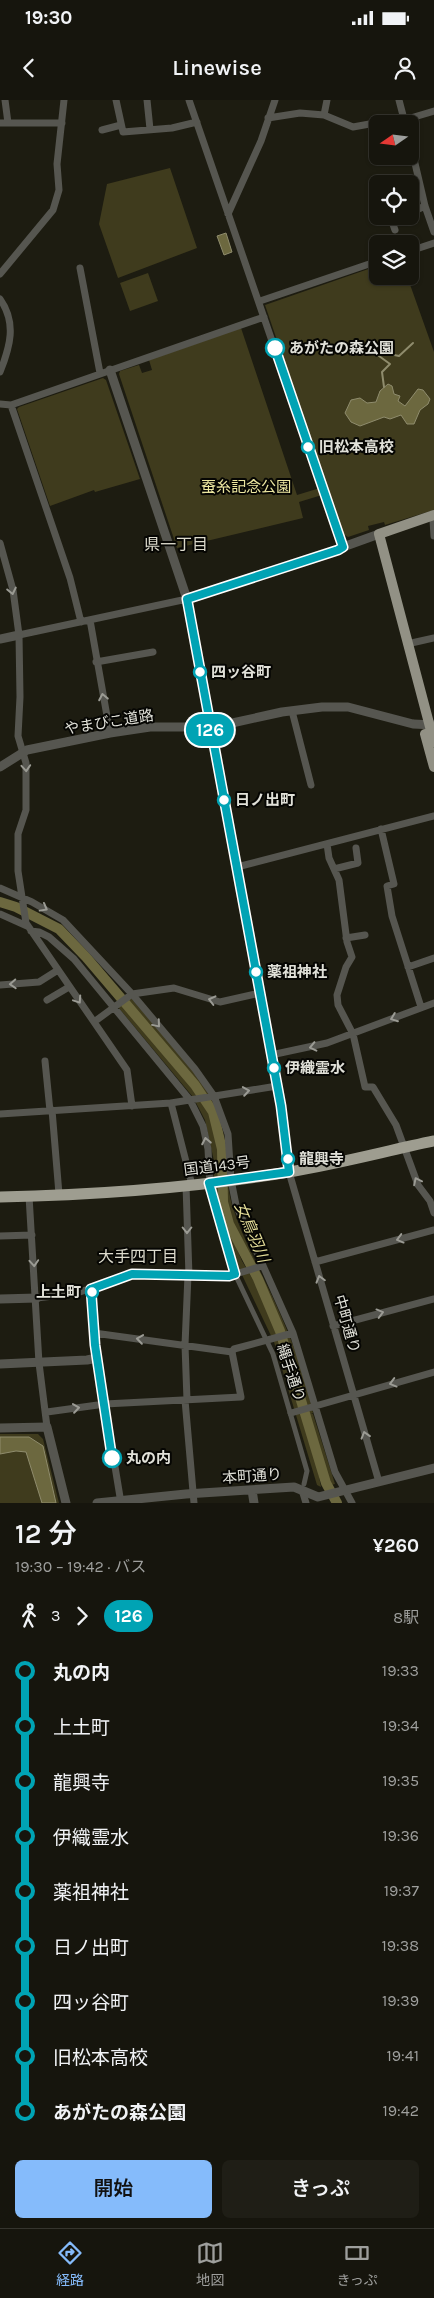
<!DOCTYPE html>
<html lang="ja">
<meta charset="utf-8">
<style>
:root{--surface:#16150d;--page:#1f1e16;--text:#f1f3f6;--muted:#9e9f9d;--line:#35342e;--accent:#85bbfb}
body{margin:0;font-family:Karla,"Noto Sans JP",sans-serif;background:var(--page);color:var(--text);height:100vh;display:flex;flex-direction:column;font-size:19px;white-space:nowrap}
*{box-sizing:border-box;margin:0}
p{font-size:16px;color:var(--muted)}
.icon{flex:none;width:28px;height:28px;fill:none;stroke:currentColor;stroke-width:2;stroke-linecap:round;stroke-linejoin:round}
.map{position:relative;height:1403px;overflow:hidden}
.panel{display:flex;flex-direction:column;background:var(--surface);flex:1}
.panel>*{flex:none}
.badge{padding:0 10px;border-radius:16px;font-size:18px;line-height:32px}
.needle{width:32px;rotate:256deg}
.fabs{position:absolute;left:369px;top:15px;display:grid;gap:10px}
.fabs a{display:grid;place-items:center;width:50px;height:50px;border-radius:8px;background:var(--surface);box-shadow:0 1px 4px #0004,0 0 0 1px var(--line);font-size:25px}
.map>.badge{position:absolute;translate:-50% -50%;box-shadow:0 0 0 2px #fff}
.legs{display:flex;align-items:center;gap:8px;height:55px;padding:0 15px;font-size:16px}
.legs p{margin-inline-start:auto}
.summary{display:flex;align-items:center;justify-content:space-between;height:85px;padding:0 15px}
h1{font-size:28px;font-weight:600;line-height:38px}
.action{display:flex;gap:10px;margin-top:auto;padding:10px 15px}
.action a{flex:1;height:58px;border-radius:8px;background:var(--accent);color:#111;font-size:20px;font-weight:600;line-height:58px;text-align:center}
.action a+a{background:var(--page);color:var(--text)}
ul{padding:0 15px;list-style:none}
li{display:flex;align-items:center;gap:18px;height:55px;font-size:19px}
li i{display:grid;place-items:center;width:8px;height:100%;margin:0 6px;background:currentColor}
li i::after{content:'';width:12px;height:12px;margin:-6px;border:4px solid;border-radius:50%;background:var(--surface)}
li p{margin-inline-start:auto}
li:first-child i{background:linear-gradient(#0000 50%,currentColor 0)}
li:last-child i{background:linear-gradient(currentColor 50%,#0000 0)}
.status{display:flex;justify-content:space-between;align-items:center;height:35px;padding:0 25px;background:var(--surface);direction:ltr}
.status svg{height:14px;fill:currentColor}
header{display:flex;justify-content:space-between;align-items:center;height:65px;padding:0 15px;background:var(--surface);font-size:22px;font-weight:600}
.tab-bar{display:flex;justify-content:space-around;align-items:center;height:70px;border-top:1px solid var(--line);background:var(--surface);font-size:14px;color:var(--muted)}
.tab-bar a{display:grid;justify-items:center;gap:2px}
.tab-bar .on{color:var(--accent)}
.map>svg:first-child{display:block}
.green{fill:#3f3b1d}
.water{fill:#6c683f;stroke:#8f8c6d}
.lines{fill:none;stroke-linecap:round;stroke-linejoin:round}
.stream{stroke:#8f8c6d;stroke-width:2}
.river{stroke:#6c683f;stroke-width:10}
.pedestrian{stroke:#565650;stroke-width:5}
.minor{stroke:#565650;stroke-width:7}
.tertiary{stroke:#565650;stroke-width:9}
.primary{stroke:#929185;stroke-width:10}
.trunk{stroke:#9e9d90;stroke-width:11}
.oneway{stroke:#9b9b94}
.line-1-casing{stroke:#fff;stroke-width:11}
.line-1{stroke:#00a3b4;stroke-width:8}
.stop-1-dot{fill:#fff;stroke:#00a3b4;stroke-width:2.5}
.labels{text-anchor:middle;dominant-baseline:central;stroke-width:4;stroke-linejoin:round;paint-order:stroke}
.stop-label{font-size:15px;font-weight:bold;fill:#e0e0d8;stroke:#060603;text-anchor:start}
.park-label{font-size:15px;fill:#ece6a0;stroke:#060603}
.street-label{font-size:15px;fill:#e0e0d8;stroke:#060603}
.neighbourhood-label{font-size:16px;fill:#dddbcd;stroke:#060603}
.water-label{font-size:16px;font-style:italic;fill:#e3dc97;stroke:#060603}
</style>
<div class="status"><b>19:30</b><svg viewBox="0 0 49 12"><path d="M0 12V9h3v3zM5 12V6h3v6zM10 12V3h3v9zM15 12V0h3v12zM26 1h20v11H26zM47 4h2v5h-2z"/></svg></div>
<header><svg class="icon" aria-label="back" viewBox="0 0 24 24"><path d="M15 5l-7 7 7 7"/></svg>Linewise<svg class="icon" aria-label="person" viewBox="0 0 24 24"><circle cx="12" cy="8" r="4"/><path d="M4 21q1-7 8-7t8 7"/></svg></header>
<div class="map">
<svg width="434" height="1403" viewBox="0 0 434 1403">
<rect width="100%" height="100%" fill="#1d1c11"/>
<path class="green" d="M170,68L197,148L118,178L99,124L107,84Z
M377,166L378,176H407L434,252V410L385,425L384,422L368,426L369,430L348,437L343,434L265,205Z
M148,173L158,201L130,211L120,183Z
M241,228L297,395L320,388L322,395L299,402L303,418L177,448L119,274L120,271L139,265L142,273L152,270L149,260Z
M103,278L106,280L140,379L95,392L94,390L50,406L17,309L19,307Z
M130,897C156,928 192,962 211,998C231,1034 222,1068 232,1105C242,1137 259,1168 273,1198C290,1235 305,1273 313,1313L311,1314H313L335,1384L331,1385L282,1232L258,1176L231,1123L225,1102L224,1049L215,1011L193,981L126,901Z
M123,902L205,1000L218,1032L220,1049L218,1084L221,1111L242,1161L267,1204L278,1234L298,1306L312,1340L321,1387L317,1385L314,1375L274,1242L234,1158L213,1090L214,1061L205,1020L193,997L118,907Z
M0,1334H38L43,1339L59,1403H0Z"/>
<path class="water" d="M226,133L232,152L224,155L217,136Z
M388,284L392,286L394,294L400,296L398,301L405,306L418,289L423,290L430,299L428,304L420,310L414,324H407L401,315L390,319L384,317L360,326L351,322L345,313L351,300L360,298L367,303L376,302L380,291Z
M0,1337H29L43,1346L56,1403H42L26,1352L16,1351L0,1354Z"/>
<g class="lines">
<path class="stream" d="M384,287L382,272L390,264L379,256L380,252L399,256L413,243"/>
<path class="river" d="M0,802L16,807L59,829L86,857L195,985L213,1012L222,1049L223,1102L229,1124L258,1179L280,1231L326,1383L337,1403"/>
<path class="pedestrian" d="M235,1174L273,1254L307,1371L304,1384"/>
<path class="minor" d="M5,0L8,23
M116,0L123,32L172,28L197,22
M147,0L150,29
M399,0L405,23
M324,15L353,27L386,21
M268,18L300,13L324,15L327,0
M404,20L434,11
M0,23H62
M102,30L121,25
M410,42L425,106L434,132
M410,113L425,106
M228,114L261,41L275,0
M390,116L395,130
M392,121L402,116
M410,151L434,143
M80,168L100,273
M0,174L53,110L59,90L57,64L64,0
M0,199C17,223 10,247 0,272
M260,201L378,161
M0,304L11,305L264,217
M11,305L70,478L81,522
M433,420L434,436
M0,443L13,490L19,535L20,597L18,636L26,663V710L18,734V771L26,823L127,970L132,1006
M187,499L210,627
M90,520L110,633
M19,535L187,499L338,451L343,447L189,0
M407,544L434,538
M96,562L153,552
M292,611L311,685
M381,729L394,784L387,786L392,816L421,907
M327,744L329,758L339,780L347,842L352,857L346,867L337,895L338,905L353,934L365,987H373L396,1025L418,1085L430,1101L434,1113
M334,769L358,763L356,748
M0,788L32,802L63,820L132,894L195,969L214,996L228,1034L231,1080L236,1105L293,1233L335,1372L352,1403
M0,814L27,826
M31,831L39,832L49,837L74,859L190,1000L203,1026L208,1049L210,1087L235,1174
M346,838L365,835
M408,867L434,858
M0,885L39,882L58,870
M47,900L69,887
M94,922L132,894L174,888L220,902L260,893
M271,955L327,943L434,903
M45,961L50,1011
M171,1003L192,1085
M52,1010L59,1094
M0,1014L171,1003L277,986
M186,1085L189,1176
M29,1096L39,1263L47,1327
M0,1136L32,1135
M315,1162L434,1130
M91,1189L95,1245L121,1403
M37,1198L77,1193L132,1174L229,1176L262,1166
M333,1226L434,1199
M232,1252L234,1249L293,1233
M185,1300L194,1403
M187,1300L185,1245L188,1175
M47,1312L105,1304L241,1297L232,1252L94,1233
M291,1313L434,1272
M379,1382L289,1072L281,1006L237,767L434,716
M302,1390L306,1403"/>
<path class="tertiary" d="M110,270L187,499
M343,447L379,434
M0,539L19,535
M210,627L237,767
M0,667L27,650L110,633L150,627H214L282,612L322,607H348L413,624L434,625
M0,1199L37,1198
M0,1264L87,1260L97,1258
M0,1328L47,1327L66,1403
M252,1390L254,1403
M97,1403L186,1394L294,1387L318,1397L434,1368"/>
<path class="primary" d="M434,415L379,434L434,642
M425,634L434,667"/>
<path class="trunk" d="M0,1097C96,1095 194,1088 289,1072C337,1064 386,1051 434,1041"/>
</g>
<defs><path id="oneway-chevron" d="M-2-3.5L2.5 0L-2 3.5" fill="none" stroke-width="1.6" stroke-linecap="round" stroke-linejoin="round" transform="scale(1.25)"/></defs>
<g class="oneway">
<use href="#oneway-chevron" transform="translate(12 491) rotate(78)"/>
<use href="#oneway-chevron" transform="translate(103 597) rotate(-101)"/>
<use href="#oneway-chevron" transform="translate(26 668) rotate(86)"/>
<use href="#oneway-chevron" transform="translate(44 808) rotate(29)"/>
<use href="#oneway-chevron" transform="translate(13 884) rotate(177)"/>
<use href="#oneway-chevron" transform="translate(78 900) rotate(56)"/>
<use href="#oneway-chevron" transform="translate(212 900) rotate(-166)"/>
<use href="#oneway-chevron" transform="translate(394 918) rotate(159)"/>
<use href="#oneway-chevron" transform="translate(157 924) rotate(50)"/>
<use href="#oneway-chevron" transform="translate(313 947) rotate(167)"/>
<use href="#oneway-chevron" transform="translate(246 991) rotate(-9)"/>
<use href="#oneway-chevron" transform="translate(206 1041) rotate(-101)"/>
<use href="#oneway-chevron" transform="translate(417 1081) rotate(-116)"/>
<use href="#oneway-chevron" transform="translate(187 1130) rotate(90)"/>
<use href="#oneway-chevron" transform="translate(400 1139) rotate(165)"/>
<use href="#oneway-chevron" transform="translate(34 1163) rotate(86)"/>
<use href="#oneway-chevron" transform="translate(320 1179) rotate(-106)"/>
<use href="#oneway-chevron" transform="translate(380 1213) rotate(-15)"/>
<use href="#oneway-chevron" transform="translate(140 1239) rotate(-172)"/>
<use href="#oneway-chevron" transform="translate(393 1283) rotate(165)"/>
<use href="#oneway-chevron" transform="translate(76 1308) rotate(-8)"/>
<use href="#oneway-chevron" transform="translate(365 1335) rotate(-107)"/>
</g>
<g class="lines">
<defs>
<path id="line-1" d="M112,1358L95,1245L91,1189L132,1174L229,1176L235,1174L209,1083L289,1072L281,1006L187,499L338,450L343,447L275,248"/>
</defs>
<use href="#line-1" class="line-1-casing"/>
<use href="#line-1" class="line-1"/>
</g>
<g class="stop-1-dot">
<circle cx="275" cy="248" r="9"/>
<circle cx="308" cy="347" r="6"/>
<circle cx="200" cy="572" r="6"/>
<circle cx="224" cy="700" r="6"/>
<circle cx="256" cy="872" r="6"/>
<circle cx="274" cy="968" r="6"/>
<circle cx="288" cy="1059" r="6"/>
<circle cx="92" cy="1192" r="6"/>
<circle cx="112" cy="1358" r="9"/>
</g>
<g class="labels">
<g class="stop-label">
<text x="289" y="248">あがたの森公園</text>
<text x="319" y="347">旧松本高校</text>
<text x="211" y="572">四ッ谷町</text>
<text x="235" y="700">日ノ出町</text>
<text x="267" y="872">薬祖神社</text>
<text x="285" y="968">伊織霊水</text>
<text x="299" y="1059">龍興寺</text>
<text x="81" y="1192" text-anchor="end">上土町</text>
<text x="126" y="1358">丸の内</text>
</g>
<g class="park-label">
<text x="246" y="387">蚕糸記念公園</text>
</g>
<g class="street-label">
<text transform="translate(109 622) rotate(-9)">やまびこ道路</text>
<text transform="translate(217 1066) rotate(-7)">国道143号</text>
<text transform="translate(347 1224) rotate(74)">中町通り</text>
<text transform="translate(291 1273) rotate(72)">縄手通り</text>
<text transform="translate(252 1376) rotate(-4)">本町通り</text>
</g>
<g class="neighbourhood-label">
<text x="176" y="444">県一丁目</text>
<text x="138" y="1156">大手四丁目</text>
</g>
<g class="water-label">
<text transform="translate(252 1132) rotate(67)">女鳥羽川</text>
</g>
</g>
</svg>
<div class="fabs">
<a><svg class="needle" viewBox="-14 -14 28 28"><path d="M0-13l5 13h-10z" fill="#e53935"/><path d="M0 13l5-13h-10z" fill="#9e9f9d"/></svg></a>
<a><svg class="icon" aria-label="locate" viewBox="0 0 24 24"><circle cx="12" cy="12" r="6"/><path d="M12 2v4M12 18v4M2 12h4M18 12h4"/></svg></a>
<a><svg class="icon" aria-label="layers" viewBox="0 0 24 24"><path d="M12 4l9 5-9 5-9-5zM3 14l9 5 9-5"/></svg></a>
</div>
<b class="badge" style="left:210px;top:630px;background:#00a3b4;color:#fff">126</b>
</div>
<section class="panel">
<div class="summary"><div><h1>12 分</h1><p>19:30 – 19:42 · バス</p></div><b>¥260</b></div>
<div class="legs"><svg class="icon" aria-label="walk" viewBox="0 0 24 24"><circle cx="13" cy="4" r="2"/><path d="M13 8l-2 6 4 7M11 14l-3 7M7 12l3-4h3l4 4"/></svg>3<svg class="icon" aria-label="forward" viewBox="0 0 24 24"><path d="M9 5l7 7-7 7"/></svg><b class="badge" style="background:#00a3b4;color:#fff">126</b><p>8駅</p></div>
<ul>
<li><i style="color:#00a3b4"></i><b>丸の内</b><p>19:33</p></li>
<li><i style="color:#00a3b4"></i><span>上土町</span><p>19:34</p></li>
<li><i style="color:#00a3b4"></i><span>龍興寺</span><p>19:35</p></li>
<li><i style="color:#00a3b4"></i><span>伊織霊水</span><p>19:36</p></li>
<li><i style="color:#00a3b4"></i><span>薬祖神社</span><p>19:37</p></li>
<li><i style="color:#00a3b4"></i><span>日ノ出町</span><p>19:38</p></li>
<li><i style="color:#00a3b4"></i><span>四ッ谷町</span><p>19:39</p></li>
<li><i style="color:#00a3b4"></i><span>旧松本高校</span><p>19:41</p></li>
<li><i style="color:#00a3b4"></i><b>あがたの森公園</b><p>19:42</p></li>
</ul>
<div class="action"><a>開始</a><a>きっぷ</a></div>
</section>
<nav class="tab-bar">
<a class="on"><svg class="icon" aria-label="directions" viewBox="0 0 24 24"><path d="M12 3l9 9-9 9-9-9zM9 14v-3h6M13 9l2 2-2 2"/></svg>経路</a>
<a><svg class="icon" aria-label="map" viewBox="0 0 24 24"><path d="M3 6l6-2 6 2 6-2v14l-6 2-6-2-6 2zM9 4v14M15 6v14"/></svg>地図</a>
<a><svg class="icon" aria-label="tickets" viewBox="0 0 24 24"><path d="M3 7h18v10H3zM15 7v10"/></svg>きっぷ</a>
</nav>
